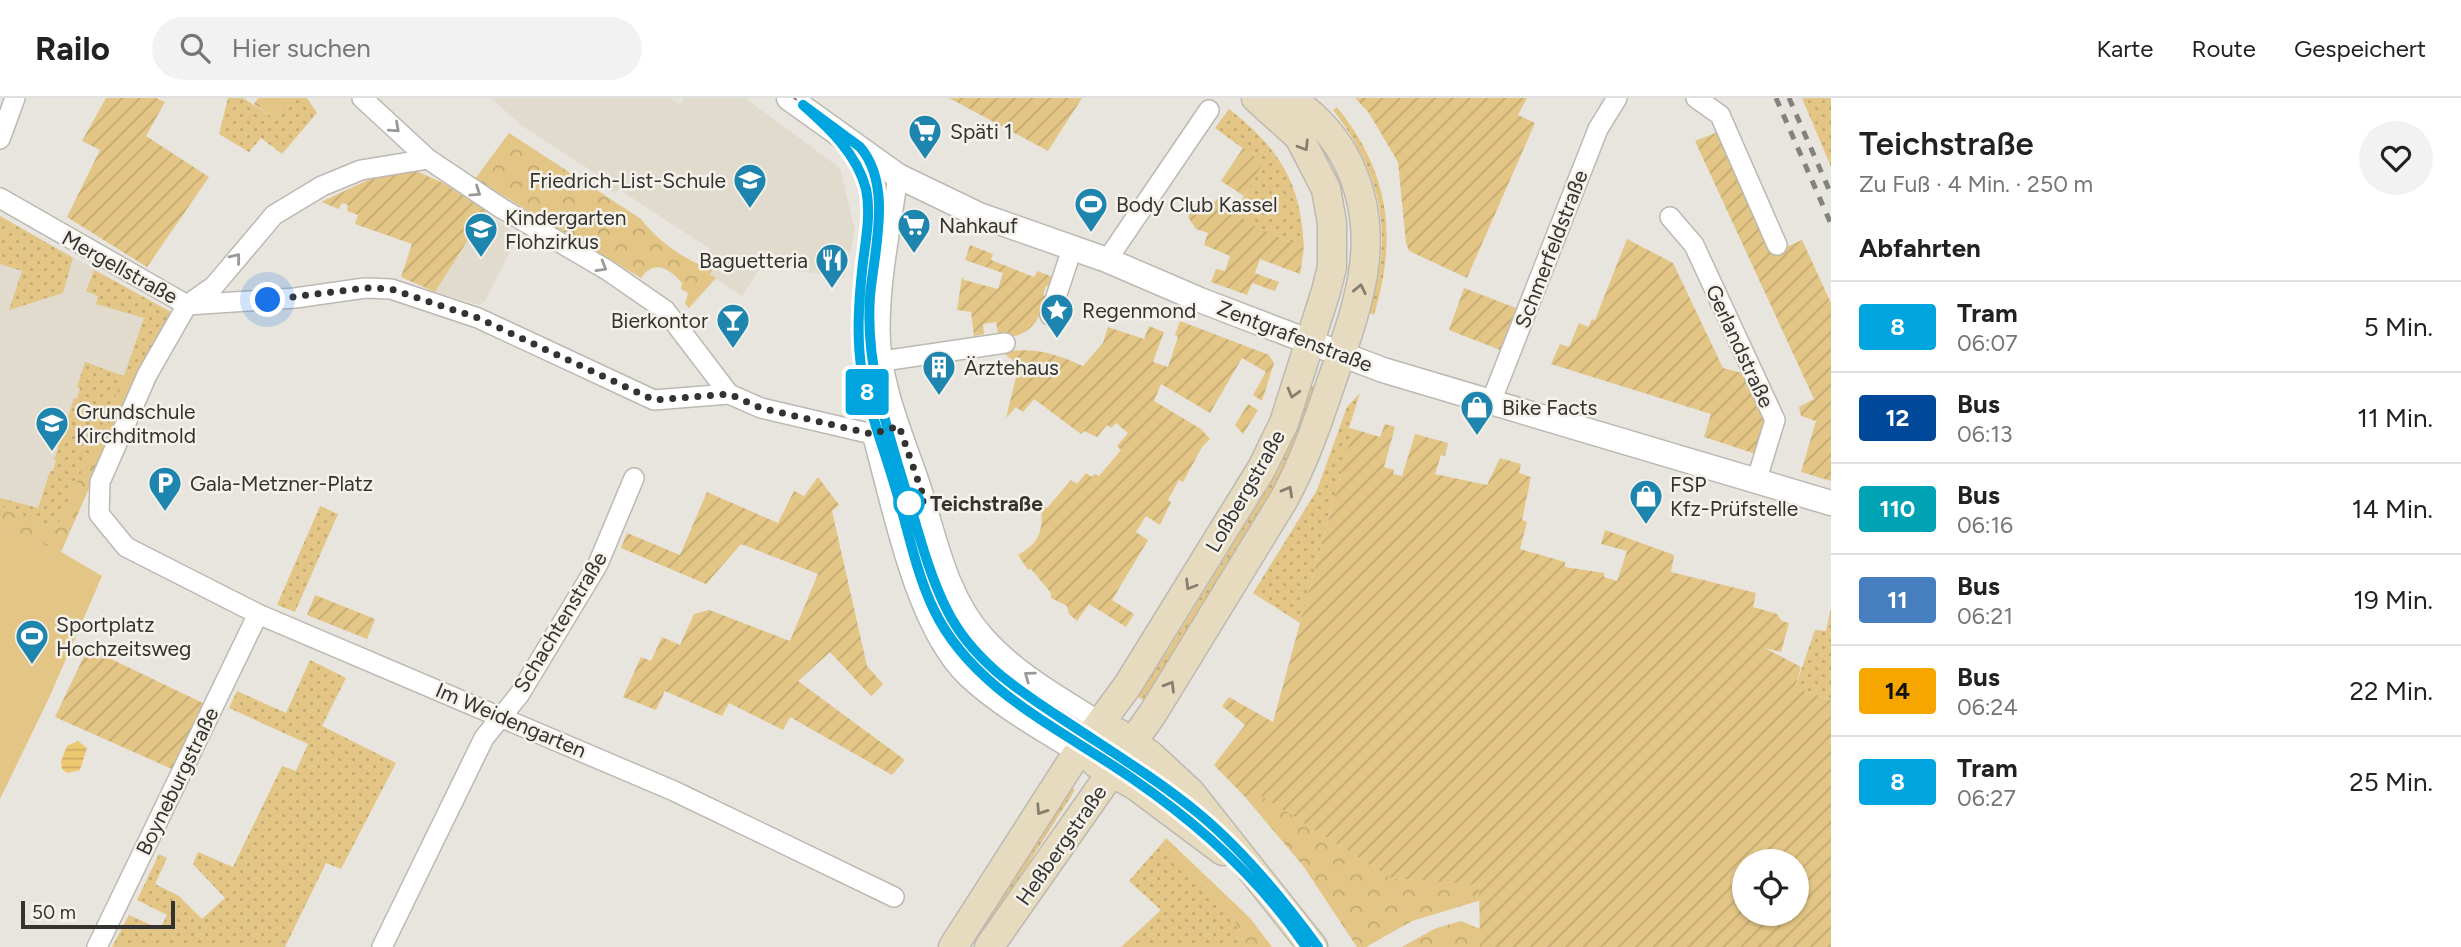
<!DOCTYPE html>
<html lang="de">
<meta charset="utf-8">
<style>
:root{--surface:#fff;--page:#f2f2f2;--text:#222;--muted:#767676;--line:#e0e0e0}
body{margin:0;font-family:Figtree,sans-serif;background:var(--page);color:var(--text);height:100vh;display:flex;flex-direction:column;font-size:26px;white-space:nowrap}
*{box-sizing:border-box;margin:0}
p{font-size:23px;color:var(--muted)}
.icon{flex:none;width:38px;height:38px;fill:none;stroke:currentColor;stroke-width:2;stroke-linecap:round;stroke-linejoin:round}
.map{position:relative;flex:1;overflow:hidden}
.panel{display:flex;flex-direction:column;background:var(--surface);width:630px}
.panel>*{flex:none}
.badge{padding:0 14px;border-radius:5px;font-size:24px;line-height:46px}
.controls{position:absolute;left:1732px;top:751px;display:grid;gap:14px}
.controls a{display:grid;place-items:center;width:77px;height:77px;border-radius:50%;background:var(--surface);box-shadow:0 2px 5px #0004;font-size:35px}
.scale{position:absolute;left:21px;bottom:18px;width:154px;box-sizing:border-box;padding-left:7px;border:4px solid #343330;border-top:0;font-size:19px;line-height:24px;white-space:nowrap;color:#343330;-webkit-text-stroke:5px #f5f2eb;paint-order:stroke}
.you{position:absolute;width:35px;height:35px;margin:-18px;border:5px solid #fff;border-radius:50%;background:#1a73e8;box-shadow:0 0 0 10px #1a73e833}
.map>.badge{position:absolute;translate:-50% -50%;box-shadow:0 0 0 4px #fff}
h2{padding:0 28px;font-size:26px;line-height:63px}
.round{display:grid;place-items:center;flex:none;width:74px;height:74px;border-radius:37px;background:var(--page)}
.head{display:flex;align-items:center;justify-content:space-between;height:119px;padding:0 28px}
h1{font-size:33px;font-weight:600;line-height:52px}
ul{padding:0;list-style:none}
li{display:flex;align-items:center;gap:21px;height:91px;padding:0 28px;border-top:2px solid var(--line)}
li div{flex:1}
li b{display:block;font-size:26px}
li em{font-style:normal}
li .badge{min-width:77px;font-weight:700;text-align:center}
header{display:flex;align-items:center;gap:42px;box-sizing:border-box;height:98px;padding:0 35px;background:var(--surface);border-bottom:2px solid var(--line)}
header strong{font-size:33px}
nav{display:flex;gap:38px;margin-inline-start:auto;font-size:24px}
.search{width:490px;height:63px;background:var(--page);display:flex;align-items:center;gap:18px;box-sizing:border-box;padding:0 24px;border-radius:38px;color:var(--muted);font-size:26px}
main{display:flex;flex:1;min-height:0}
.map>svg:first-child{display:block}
.built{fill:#e0dbcd}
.grass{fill:url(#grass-dots)}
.forest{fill:url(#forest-crowns)}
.garden{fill:url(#garden-furrows);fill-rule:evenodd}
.pitch{fill:#e3c585}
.water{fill:url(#water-rules)}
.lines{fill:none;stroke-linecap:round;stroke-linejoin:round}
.minor-casing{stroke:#bcb9b2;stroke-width:22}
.tertiary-casing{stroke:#bcb9b2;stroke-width:27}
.secondary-casing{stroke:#bcb9b2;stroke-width:31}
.minor{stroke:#fff;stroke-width:19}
.tertiary{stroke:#fff;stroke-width:24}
.secondary{stroke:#e7dbbf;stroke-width:28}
.tram{stroke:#84827e;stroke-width:2}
.rail{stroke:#84827e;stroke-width:5;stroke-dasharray:9 9;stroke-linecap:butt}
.oneway{stroke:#9a9998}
.oneway2{stroke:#857f70}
.line-casing{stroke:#fff;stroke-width:16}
.line{stroke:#00a5df;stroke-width:10}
.walk{stroke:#343330;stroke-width:7;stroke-dasharray:0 12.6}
.stop-dot{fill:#fff;stroke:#00a5df;stroke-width:3.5}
.labels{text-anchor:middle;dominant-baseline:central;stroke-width:5;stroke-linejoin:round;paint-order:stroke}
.poi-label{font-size:21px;fill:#343330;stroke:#f5f2eb;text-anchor:start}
.street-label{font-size:21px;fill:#343330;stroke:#f5f2eb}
.stop-label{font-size:21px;font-weight:bold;fill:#343330;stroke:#f5f2eb;text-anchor:start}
</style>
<header>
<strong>Railo</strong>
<div class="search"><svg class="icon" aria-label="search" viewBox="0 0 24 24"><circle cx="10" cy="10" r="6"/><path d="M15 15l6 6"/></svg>Hier suchen</div>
<nav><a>Karte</a><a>Route</a><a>Gespeichert</a></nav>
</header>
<main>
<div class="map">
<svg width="1831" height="849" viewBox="0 0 1831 849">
<defs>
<pattern id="grass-dots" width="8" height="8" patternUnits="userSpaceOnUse" patternTransform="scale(1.75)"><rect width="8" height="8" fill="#e3c585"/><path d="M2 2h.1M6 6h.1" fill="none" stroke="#c3aa73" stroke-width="1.8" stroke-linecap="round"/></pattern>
<pattern id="forest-crowns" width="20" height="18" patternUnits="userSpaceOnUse" patternTransform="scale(1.75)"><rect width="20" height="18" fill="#e3c585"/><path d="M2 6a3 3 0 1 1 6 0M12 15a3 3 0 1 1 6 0" fill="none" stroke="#c3aa73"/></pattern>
<pattern id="garden-furrows" width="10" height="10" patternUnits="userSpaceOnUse" patternTransform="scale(1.75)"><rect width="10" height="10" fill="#e3c585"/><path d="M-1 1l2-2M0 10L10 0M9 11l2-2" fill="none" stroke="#c3aa73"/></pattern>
<pattern id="water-rules" width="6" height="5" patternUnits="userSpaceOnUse" patternTransform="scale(1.75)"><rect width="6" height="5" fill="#eec771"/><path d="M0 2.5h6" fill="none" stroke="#cdab62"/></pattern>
</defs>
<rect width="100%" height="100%" fill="#e8e5de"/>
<path class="built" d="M491,0H670L680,6L684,0H745L840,70L855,133L844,180L762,167L742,198L710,177L713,170L702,162L710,151L620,92L612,94L605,90L604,81L522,28Z
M486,113L518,138L485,203L479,207L435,194Z
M0,118L171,214L136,283L61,454L0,428Z"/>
<path class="grass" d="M228,0H243L274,20L290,0H307L317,15L282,56L261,40L249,54L219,36Z
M1802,0H1831V69Z
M1337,9C1389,74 1398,137 1374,217L1368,214C1395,138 1382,75 1333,12Z
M1229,11C1280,51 1301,85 1304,150L1232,119L1263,65L1215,30Z
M0,118L73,160L63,195L9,212L22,173L0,166Z
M94,172L171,214L136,283L124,279L56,431L0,408V400L38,410L50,373H53L56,363L54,362L74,300L77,301L80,290L77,289L85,264L124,278L144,220L96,206L98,198L86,193Z
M1307,287L1318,290L1296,359L1146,604L1137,598L1167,554L1278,373L1291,343Z
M1360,295L1349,330L1353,331L1300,525L1253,495L1317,392L1347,309Z
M320,408L338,416L295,514L277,507Z
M1831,510V602L1795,590L1815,532L1826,533Z
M310,562L346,580L322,628L396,665L341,771L326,765L285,849H112L129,817L160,831L167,817L137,802L159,756L167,760L155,786L179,798L202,821L225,800L193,766L198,754L233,769L282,668L296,673L308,646L229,610L237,593L286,615Z
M1070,689L1075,692L979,843L973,839Z
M1163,744L1230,813L1247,849H1121L1161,812L1129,783Z"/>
<path class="forest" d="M258,0H290L274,20L254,6Z
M509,35L641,121C658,143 686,164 713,171L710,177L716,180L689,210L685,206L688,195L681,191L682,185C669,170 654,161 641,180L475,81Z
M124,278L136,283L61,454L0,428V408L56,431Z
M1253,692L1391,780L1521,790L1412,823L1366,849H1357L1304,769L1246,700Z
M1166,740L1250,820L1272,849H1247L1230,813L1163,744Z
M1461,823L1480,831V849H1402L1434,831Z"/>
<path class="garden" d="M106,0H156L165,4L146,38L209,79L147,169L67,119L100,52L82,43Z
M949,0H1082L1048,53Z
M1355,0H1527L1518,17L1535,25L1467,180L1409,153L1406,145L1398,64L1369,15Z
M1718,34L1773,155L1802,142L1831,205V383L1801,374L1816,323L1801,318L1799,309L1814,301L1695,43Z
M1243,50L1263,65L1244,98L1221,83Z
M414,72L443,85L486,113L435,194L401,179L412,146L355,126L358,117L347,113L348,107L342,105L339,111L321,104L368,82Z
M1217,101L1235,113L1233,119L1304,150L1300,176L1260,161L1255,175L1279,184L1275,193L1252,185L1247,197L1211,184L1216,171L1225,173L1230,158L1204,147L1208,135L1196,131L1188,119L1197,102L1209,110Z
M1627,141L1673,165L1723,270L1749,277L1768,316L1756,356L1704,339L1711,316L1551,266L1560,246L1569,249L1579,225L1588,229L1592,221L1595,222Z
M970,147L993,156L991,162L1034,179L1037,173L1053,179L1050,188H1046L1043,197L1047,198C1038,227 1029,238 999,241L996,224L983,226L984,236L974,238L971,214L957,212L962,179L964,182L998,191L1003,175L965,162Z
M1464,190L1516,210L1500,252L1449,232Z
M1180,223L1269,257L1274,265L1262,303L1253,297L1266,274L1242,260L1210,315L1161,286L1154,303L1201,331L1210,341L1202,349L1183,384L1179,382L1168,402L1171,404L1160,427L1146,418L1136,434L1148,442L1112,502L1134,516L1126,529L1089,506L1077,523L1069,516L1067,508L1051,500V495L1031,471L1028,472L1018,457C1042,444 1043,430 1041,406L1047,410L1071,382L1077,386L1086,375L1092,379L1095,376L1099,378L1121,352L1117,348L1128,335L1116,325L1111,330L1107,327L1097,339L1084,333L1081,336L1034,301L1023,314L1016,309L1006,320L1019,267L1002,254C1034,249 1054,255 1083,268L1103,245L1108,229L1144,241L1149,228L1164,234L1153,264L1168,269L1178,239L1175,237Z
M1248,306L1258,312L1243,336L1235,327Z
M1385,326L1395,329L1384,369L1394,372L1393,376L1402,378L1415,336L1448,345L1445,358L1441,357L1435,376L1487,387L1500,360L1521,366L1519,375L1531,379L1522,422L1527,424L1520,451L1565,464V469L1604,475V479L1617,483L1627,453L1601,446L1605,432L1674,457L1671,474L1756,495L1753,509L1777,516L1782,523L1789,525L1781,554L1765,550L1801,569L1795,590L1831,602V849H1480L1479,787L1391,780L1254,693L1246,700L1214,667L1245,627L1222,608L1229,599L1273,624L1353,331L1380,339ZM1797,763V816H1745V763Z
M818,379L839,407L832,413L867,568L883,586L871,598L830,554L798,583L905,662L892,677L790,619L783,632L729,605L722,618L665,593L656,612L623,599L641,559L651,563L662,539L680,547L694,516L709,512L790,543L818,476L741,446L706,486L621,450L627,435L680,457L707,394L778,425L794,393L804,398Z
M315,497L375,521L367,541L307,517Z
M88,550L205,606L172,671L55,619Z"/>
<path class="pitch" d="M0,428L61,454L102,478L49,600L0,701Z"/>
<path class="water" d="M78,643L87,650L80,672L67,675L62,671L61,663L67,648Z"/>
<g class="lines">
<defs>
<path id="minor" d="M362,0L428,61L501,110L607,172L665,212L729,296L761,310L872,336L899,328
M1696,0L1720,17L1777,147
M0,41L15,0
M428,61L361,72L322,88L274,117L214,188L187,207L147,277L100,384L99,416L126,449L258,516L674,693L894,799
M898,78C891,129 880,179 880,231C880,286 904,338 921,389C937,440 948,499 985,539C1017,575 1060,598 1100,624
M0,100L187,207L295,200L365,190L391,191L478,220L654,302L729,296
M1670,119L1694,147L1775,322L1756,384
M1107,162L1209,12
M1050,217L1072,151
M883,263L1005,245
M1491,304L1598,31L1617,0
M872,336C892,407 914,528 967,579C999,609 1040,632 1078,655
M97,849L258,516
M382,849L484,640L519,597L598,466L634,380"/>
<path id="tertiary" d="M789,0L898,78L979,117L1107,162L1200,202L1383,272L1831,405"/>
<path id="secondary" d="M1118,635L1150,657L1190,694L1313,849
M1096,665L1136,688L1223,753
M953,849L1072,663L1128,587L1262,370L1284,325L1326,193L1332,169V125L1326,91L1299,39L1256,0
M989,849L1153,615L1284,401C1305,362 1318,323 1332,282C1359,205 1386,134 1344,57C1331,34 1311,13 1288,0"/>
</defs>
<use href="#minor" class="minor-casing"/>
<use href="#tertiary" class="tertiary-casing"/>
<use href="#secondary" class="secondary-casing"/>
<use href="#minor" class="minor"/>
<use href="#tertiary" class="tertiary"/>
<use href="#secondary" class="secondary"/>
<path class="tram" d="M794,0L860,49C893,87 874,153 870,198C865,267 887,329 906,395C918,433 928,474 946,510C973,566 1026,597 1076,630C1117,657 1160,684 1198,715C1244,753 1283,801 1318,849
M831,34C890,100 859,154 860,233
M910,440C918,465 923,492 936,516C976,591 1056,628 1123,674
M1143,688L1183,717L1235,764"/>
<path class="rail" d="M1776,0L1831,126
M1789,0L1831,96"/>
</g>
<defs><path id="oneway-chevron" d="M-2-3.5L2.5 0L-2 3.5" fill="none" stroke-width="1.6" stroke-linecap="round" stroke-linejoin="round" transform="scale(1.75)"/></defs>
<g class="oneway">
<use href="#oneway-chevron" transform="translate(395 30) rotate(42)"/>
<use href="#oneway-chevron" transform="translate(476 94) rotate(34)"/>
<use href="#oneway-chevron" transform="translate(236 160) rotate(-51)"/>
<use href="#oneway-chevron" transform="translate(602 169) rotate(30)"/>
<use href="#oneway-chevron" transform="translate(1029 578) rotate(-144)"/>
</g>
<g class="oneway2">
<use href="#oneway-chevron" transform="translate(1304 48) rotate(58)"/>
<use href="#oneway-chevron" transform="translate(1360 191) rotate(-78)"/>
<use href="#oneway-chevron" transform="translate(1293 295) rotate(106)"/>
<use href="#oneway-chevron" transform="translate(1288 393) rotate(-61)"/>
<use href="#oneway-chevron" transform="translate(1190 487) rotate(122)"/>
<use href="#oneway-chevron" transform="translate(1170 588) rotate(-59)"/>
<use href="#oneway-chevron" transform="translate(1041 712) rotate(123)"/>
</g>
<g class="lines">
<defs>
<path id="line" d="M1306,849C1260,781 1200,727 1133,681C1063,632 973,593 934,512C916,475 908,431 896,392C885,353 869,314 862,275C856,239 859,200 863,164C866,141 871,114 866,91C857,56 829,30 803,7L860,49C893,87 874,153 870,198C865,269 888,333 908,400C919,436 929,476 946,510C973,566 1026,597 1076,630C1117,657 1160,684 1198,715C1244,753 1283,801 1318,849"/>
</defs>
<use href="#line" class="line-casing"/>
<use href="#line" class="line"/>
<path class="walk" d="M268,202L365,190L391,191L478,220L654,302L729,296L761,310L872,336L899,328L925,403L909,405"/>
</g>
<defs>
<symbol id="supermarket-pin" viewBox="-11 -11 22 30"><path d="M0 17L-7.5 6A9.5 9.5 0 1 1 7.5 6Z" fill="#1e85ae" stroke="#f5f2eb"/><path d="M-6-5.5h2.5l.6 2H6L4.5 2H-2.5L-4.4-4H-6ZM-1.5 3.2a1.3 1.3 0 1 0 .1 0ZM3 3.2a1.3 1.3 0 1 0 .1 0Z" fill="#fff"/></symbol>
<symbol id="school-pin" viewBox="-11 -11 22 30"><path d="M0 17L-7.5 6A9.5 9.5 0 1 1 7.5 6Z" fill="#1e85ae" stroke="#f5f2eb"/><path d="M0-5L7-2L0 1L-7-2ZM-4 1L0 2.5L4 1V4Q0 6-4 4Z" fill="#fff"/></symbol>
<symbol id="stadium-pin" viewBox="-11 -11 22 30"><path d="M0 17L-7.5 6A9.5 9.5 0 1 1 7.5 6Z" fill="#1e85ae" stroke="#f5f2eb"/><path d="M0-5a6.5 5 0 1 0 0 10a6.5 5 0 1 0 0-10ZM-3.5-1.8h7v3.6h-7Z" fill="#fff"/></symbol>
<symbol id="restaurant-pin" viewBox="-11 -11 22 30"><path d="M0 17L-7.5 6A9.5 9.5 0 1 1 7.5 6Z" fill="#1e85ae" stroke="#f5f2eb"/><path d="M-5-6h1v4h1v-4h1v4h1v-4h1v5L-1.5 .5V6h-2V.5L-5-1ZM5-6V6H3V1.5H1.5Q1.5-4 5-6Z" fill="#fff"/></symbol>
<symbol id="sight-pin" viewBox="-11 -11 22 30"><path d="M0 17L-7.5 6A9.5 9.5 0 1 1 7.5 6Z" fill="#1e85ae" stroke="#f5f2eb"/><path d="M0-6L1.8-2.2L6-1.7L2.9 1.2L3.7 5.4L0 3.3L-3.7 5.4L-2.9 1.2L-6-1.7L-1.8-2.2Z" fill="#fff"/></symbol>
<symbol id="bar-pin" viewBox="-11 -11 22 30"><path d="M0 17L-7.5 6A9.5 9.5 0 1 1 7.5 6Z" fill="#1e85ae" stroke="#f5f2eb"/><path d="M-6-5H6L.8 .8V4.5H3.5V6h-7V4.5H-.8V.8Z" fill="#fff"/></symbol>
<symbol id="building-pin" viewBox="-11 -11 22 30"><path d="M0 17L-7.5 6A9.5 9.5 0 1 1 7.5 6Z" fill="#1e85ae" stroke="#f5f2eb"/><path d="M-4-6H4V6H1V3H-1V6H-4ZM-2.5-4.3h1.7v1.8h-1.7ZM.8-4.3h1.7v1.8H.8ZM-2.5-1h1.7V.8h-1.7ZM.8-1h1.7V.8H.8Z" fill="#fff"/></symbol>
<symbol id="shop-pin" viewBox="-11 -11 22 30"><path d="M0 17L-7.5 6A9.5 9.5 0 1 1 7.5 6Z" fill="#1e85ae" stroke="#f5f2eb"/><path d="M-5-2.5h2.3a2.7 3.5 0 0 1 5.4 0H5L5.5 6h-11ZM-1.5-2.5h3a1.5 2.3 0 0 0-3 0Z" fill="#fff"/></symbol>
<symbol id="parking-pin" viewBox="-11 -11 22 30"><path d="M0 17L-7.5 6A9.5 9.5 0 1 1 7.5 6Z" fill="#1e85ae" stroke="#f5f2eb"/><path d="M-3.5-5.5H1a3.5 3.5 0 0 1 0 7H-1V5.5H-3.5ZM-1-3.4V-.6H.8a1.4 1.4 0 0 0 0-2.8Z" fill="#fff"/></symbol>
</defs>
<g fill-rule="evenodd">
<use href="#supermarket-pin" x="906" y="14" width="38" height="52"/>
<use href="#school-pin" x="731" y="63" width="38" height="52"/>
<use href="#stadium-pin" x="1072" y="87" width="38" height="52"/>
<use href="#supermarket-pin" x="895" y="108" width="38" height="52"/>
<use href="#school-pin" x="462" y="112" width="38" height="52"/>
<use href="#restaurant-pin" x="813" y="143" width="38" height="52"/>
<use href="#sight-pin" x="1038" y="193" width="38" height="52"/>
<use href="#bar-pin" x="714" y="203" width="38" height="52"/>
<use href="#building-pin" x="920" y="250" width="38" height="52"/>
<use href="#shop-pin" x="1458" y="290" width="38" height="52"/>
<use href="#school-pin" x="33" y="306" width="38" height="52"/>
<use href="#parking-pin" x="146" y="366" width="38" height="52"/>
<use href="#shop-pin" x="1627" y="379" width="38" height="52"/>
<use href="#stadium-pin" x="13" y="519" width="38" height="52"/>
</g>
<circle class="stop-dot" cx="909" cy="405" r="14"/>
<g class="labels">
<g class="poi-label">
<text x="950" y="33">Späti 1</text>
<text x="726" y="82" text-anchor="end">Friedrich-List-Schule</text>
<text x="1116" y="106">Body Club Kassel</text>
<text x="505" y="119">Kindergarten<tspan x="505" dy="24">Flohzirkus</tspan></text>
<text x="939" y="127">Nahkauf</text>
<text x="808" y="162" text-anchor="end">Baguetteria</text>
<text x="1082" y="212">Regenmond</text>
<text x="708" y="222" text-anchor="end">Bierkontor</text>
<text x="964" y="269">Ärztehaus</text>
<text x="1502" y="309">Bike Facts</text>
<text x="76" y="313">Grundschule<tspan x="76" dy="24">Kirchditmold</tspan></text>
<text x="190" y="385">Gala-Metzner-Platz</text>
<text x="1670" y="386">FSP<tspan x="1670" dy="24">Kfz-Prüfstelle</tspan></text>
<text x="56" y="526">Sportplatz<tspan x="56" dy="24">Hochzeitsweg</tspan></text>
</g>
<g class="street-label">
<text transform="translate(1551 151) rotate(-69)">Schmerfeldstraße</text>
<text transform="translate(120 169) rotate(29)">Mergellstraße</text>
<text transform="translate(1295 238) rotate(21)">Zentgrafenstraße</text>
<text transform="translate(1740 248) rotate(65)">Gerlandstraße</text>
<text transform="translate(1245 393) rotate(-60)">Loßbergstraße</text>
<text transform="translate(560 524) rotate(-59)">Schachtenstraße</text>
<text transform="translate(511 622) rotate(23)">Im Weidengarten</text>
<text transform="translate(177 683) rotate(-64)">Boyneburgstraße</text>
<text transform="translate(1061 747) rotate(-55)">Heßbergstraße</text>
</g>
<g class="stop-label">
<text x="930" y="405">Teichstraße</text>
</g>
</g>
</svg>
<div class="controls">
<a><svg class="icon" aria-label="locate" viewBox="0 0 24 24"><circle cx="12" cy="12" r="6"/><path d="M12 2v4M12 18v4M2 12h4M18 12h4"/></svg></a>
</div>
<div class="scale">50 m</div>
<div class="you" style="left:268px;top:202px"></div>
<b class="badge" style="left:867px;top:294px;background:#00a5df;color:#fff">8</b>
</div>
<section class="panel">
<div class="head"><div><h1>Teichstraße</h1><p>Zu Fuß · 4 Min. · 250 m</p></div><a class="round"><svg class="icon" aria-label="heart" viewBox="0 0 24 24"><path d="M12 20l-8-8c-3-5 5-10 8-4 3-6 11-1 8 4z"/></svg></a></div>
<h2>Abfahrten</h2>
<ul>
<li><span class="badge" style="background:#00a5df;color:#fff">8</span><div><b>Tram</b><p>06:07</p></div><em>5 Min.</em></li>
<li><span class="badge" style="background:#00489a;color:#fff">12</span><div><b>Bus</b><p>06:13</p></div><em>11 Min.</em></li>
<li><span class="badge" style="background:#00a3b4;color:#fff">110</span><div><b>Bus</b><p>06:16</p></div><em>14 Min.</em></li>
<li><span class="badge" style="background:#477ec0;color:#fff">11</span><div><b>Bus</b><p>06:21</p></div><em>19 Min.</em></li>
<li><span class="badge" style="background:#f7a600;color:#111">14</span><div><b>Bus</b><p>06:24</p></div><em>22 Min.</em></li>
<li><span class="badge" style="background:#00a5df;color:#fff">8</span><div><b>Tram</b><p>06:27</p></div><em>25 Min.</em></li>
</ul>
</section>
</main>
